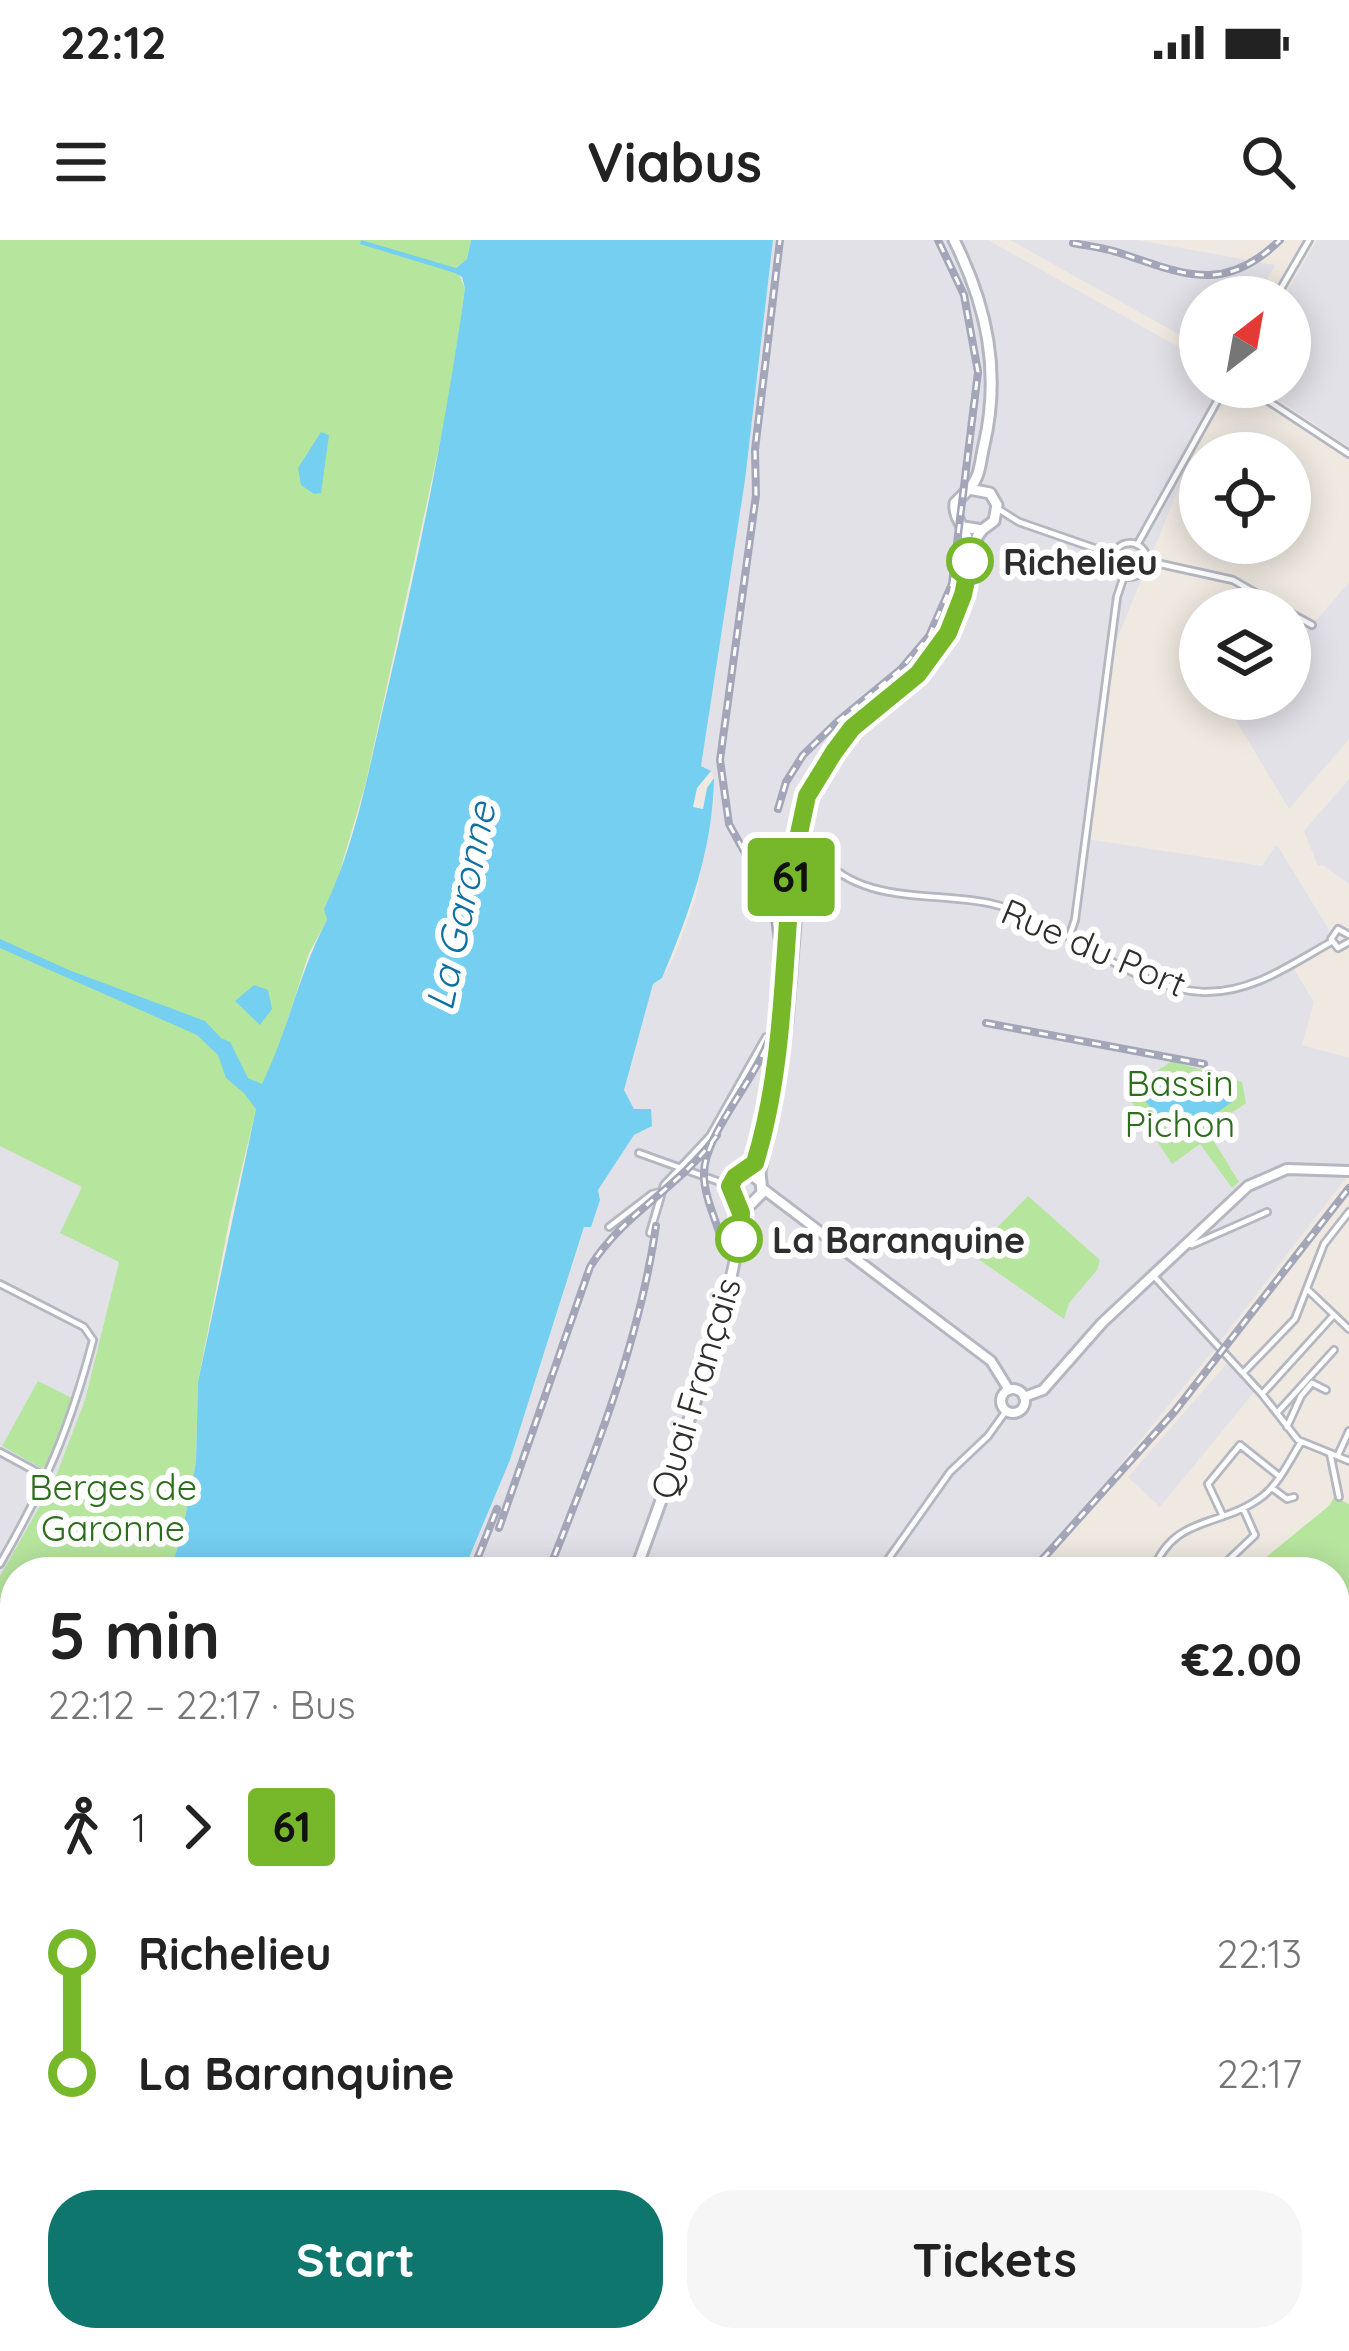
<!DOCTYPE html>
<meta charset="utf-8">
<style>
:root{--surface:#fff;--page:#f6f6f6;--text:#222;--muted:#767676;--accent:#0f766e}
body{margin:0;font-family:Quicksand,sans-serif;background:var(--page);color:var(--text);height:100vh;display:flex;flex-direction:column;font-size:45px;white-space:nowrap}
*{box-sizing:border-box;margin:0}
p{font-size:39px;color:var(--muted)}
.icon{flex:none;width:66px;height:66px;fill:none;stroke:currentColor;stroke-width:2;stroke-linecap:round;stroke-linejoin:round}
.map{position:relative;flex:1;overflow:hidden}
.drawer{position:absolute;left:0px;top:1317px;width:1350px;height:795px;display:flex;flex-direction:column;background:var(--surface);border-radius:48px 48px 0 0;box-shadow:0 6px 30px #0003}
.drawer>*{flex:none}
.badge{padding:0 24px;border-radius:9px;font-size:42px;line-height:78px}
.needle{width:78px;rotate:31deg}
.tools{position:absolute;left:1179px;top:36px;display:grid;gap:24px}
.tools a{display:grid;place-items:center;width:132px;height:132px;border-radius:50%;background:var(--surface);box-shadow:0 6px 30px #0003;font-size:60px}
.map>.badge{position:absolute;translate:-50% -50%;box-shadow:0 0 0 6px #fff}
.legs{display:flex;align-items:center;gap:18px;height:132px;padding:0 48px;font-size:39px}
.legs p{margin-inline-start:auto}
.summary{display:flex;align-items:center;justify-content:space-between;height:204px;padding:0 48px}
h1{font-size:66px;font-weight:700;line-height:90px}
.button{display:flex;gap:24px;margin-top:auto;padding:24px 48px}
.button a{flex:1;height:138px;border-radius:48px;background:var(--accent);color:#fff;font-size:48px;font-weight:700;line-height:138px;text-align:center}
.button a+a{background:var(--page);color:var(--text)}
ul{padding:0 48px;list-style:none}
li{display:flex;align-items:center;gap:42px;height:120px;font-size:45px}
li i{display:grid;place-items:center;width:18px;height:100%;margin:0 15px;background:currentColor}
li i::after{content:'';width:30px;height:30px;margin:-15px;border:9px solid;border-radius:50%;background:var(--surface)}
li p{margin-inline-start:auto}
li:first-child i{background:linear-gradient(#0000 50%,currentColor 0)}
li:last-child i{background:linear-gradient(currentColor 50%,#0000 0)}
.status{display:flex;justify-content:space-between;align-items:center;height:84px;padding:0 60px;background:var(--surface);direction:ltr}
.status svg{height:33px;fill:currentColor}
header{display:flex;justify-content:space-between;align-items:center;height:156px;padding:0 48px;background:var(--surface);font-size:54px;font-weight:700}
.map>svg:first-child{display:block}
.industrial{fill:#e3e1e8}
.green{fill:#b6e59e}
.water{fill:#75cff0}
.lines{fill:none;stroke-linecap:round;stroke-linejoin:round}
.minor-casing{stroke:#b4b7c1;stroke-width:10}
.tertiary-casing{stroke:#b4b7c1;stroke-width:14}
.secondary-casing{stroke:#b4b7c1;stroke-width:15}
.motorway-casing{stroke:#c9c9c9;stroke-width:21}
.minor{stroke:#fff;stroke-width:4.5}
.tertiary{stroke:#fff;stroke-width:8}
.secondary{stroke:#fff;stroke-width:9}
.motorway{stroke:#ffa35c;stroke-width:15}
.tram{stroke:#a3a6b8;stroke-width:3}
.rail-casing{stroke:#a3a6b8;stroke-width:8}
.rail{stroke:#fff;stroke-width:3;stroke-dasharray:9;stroke-linecap:butt}
.line-1-casing{stroke:#fff;stroke-width:27}
.line-1{stroke:#76b82a;stroke-width:18}
.stop-1-dot{fill:#fff;stroke:#76b82a;stroke-width:6}
.labels{text-anchor:middle;dominant-baseline:central;stroke-width:12;stroke-linejoin:round;paint-order:stroke}
.stop-label{font-size:36px;font-weight:bold;fill:#2e2e2e;stroke:#fff;text-anchor:start}
.street-label{font-size:36px;fill:#2e2e2e;stroke:#fff}
.park-label{font-size:36px;fill:#2c6e1b;stroke:#fff}
.water-label{font-size:39px;font-style:italic;fill:#0d6fa3;stroke:#fff}
</style>
<div class="status"><b>22:12</b><svg viewBox="0 0 49 12"><path d="M0 12V9h3v3zM5 12V6h3v6zM10 12V3h3v9zM15 12V0h3v12zM26 1h20v11H26zM47 4h2v5h-2z"/></svg></div>
<header><svg class="icon" aria-label="menu" viewBox="0 0 24 24"><path d="M4 6h16M4 12h16M4 18h16"/></svg>Viabus<svg class="icon" aria-label="search" viewBox="0 0 24 24"><circle cx="10" cy="10" r="6"/><path d="M15 15l6 6"/></svg></header>
<div class="map">
<svg width="1349" height="2111" viewBox="0 0 1349 2111">
<rect width="100%" height="100%" fill="#efe9e1"/>
<path class="industrial" d="M773,0H988L1200,119V147H1220L1117,399L1090,543L1086,599L1262,626L1276,605L1279,608L1329,690L1326,702L1289,721L1314,762L1302,805L1349,818V934L1212,1112L1111,1236L1026,1332H463L510,1220L585,986H591L600,960L598,950L634,895L652,886L651,870L634,869L624,850L653,744L662,738L673,719L695,661L714,562V538L711,531L701,526L745,240Z
M1010,0H1137L1275,25L1258,57H1200V106Z
M1317,0H1349V207L1259,147H1290V57H1284Z
M1349,342V499L1289,569L1234,477L1249,459H1290V411Z
M1349,539V644L1323,625L1318,626L1304,591Z
M0,906L83,947L119,1022L85,1160L54,1241L0,1336Z
M1229,1121L1255,1151L1160,1267L1128,1237Z"/>
<path class="green" d="M0,0H471L467,19L456,28L465,48L449,161L366,542L335,648L324,669L327,680L309,713L277,813L262,845L230,977L198,1142L196,1222L181,1298L169,1332H15V1553L0,1575V1336L54,1241L85,1160L119,1022L60,993L82,947L0,906Z
M1172,821L1242,842L1246,863L1207,890L1239,942L1232,948L1200,904L1172,924L1125,852Z
M1028,956L1100,1020L1097,1030L1069,1063L1064,1079L971,1014Z
M38,1141L72,1158L46,1226L41,1228L2,1206Z
M1334,1257L1349,1264V1374L1335,1360V1332H1248L1330,1265Z
M151,2097H269L246,2111H128Z"/>
<path class="water" d="M361,0L456,28L467,19L471,0H773L745,240L701,526L711,531L697,548L693,567L703,569L707,548L714,538C713,609 689,674 662,738L653,744L624,850L634,869H651L652,886L634,895L598,950L600,960L591,987H584L510,1220L463,1332H169L181,1298L196,1222L198,1142L256,869L244,853L226,838L218,815L197,795L0,708V699L69,730L205,781L221,798L230,802L248,838L262,844C288,791 299,732 327,680L324,669C356,604 369,527 386,456C418,321 446,186 465,48L462,37L455,33L360,4Z
M321,192L329,195L321,253L314,254L301,245L298,228Z
M254,745L268,750L272,769L260,785L235,761Z
M1173,837L1224,851L1231,856L1232,862L1178,900L1142,857L1148,848Z
M15,1570V2074L0,2088V1593Z"/>
<g class="lines">
<defs>
<path id="minor" d="M1276,57L1309,0
M1247,147L1349,214
M1000,270L1019,282L1114,315
M1113 320a17 17 0 1 1 34 0a17 17 0 1 1-34 0Z
M1137,305L1225,147
M1147,321L1233,340L1283,369
M1290,373L1312,385
M820,614C859,666 938,651 993,664C1066,681 1127,749 1204,752C1252,753 1292,724 1331,702
M813,631L843,635
M1349,695L1338,689L1331,699L1338,708L1349,702
M1069,697L1075,680L1117,357L1124,336
M639,913L717,941L729,951
M609,987L652,954L660,952
M650,993L664,945L710,896L766,797
M1186,1003L1192,1005L1267,972
M1152,1034L1262,1154L1298,1200L1349,1221
M0,1044L84,1087L93,1100C70,1188 45,1246 0,1324
M1307,1049L1349,1089
M1243,1133L1295,1079L1324,1004L1349,972
M1263,1153L1332,1077
M1277,1173L1334,1110
M1287,1187L1301,1156L1312,1143L1326,1150
M0,1212L48,1238
M1330,1213L1339,1257
M1338,1215L1349,1191
M1272,1248L1287,1259L1294,1257
M1223,1276L1208,1244L1240,1205L1279,1236
M879,1332L950,1232L988,1196L1006,1171
M1152,1332C1175,1273 1220,1289 1263,1256C1279,1243 1290,1220 1301,1202
M1216,1332L1255,1295L1243,1268
M1335,1626L1346,1611
M1335,1664L1340,1659
M1335,1719L1349,1717
M1335,1733L1349,1743
M1335,1805L1349,1783
M1335,1876L1349,1865
M1335,1941L1349,1936
M1335,2037L1341,2094L1349,2111
M371,2097L386,2103
M385,2097L387,2111
M579,2097H580
M588,2097L592,2111
M783,2097L795,2111
M999,2097L1018,2111
M1073,2097L1090,2111
M1142,2097L1157,2111
M1192,2097L1205,2111
M274,2098L284,2111
M942,2098L976,2111
M553,2104L559,2111
M324,2105L336,2097
M46,2111L67,2097
M255,2111L275,2097
M411,2111H422
M444,2111L463,2106L480,2108
M629,2111L644,2097
M719,2111L747,2107L768,2111
M820,2111L823,2097
M1034,2111L1047,2097
M1091,2111L1097,2097
M1216,2111L1229,2097"/>
<path id="tertiary" d="M762,948L991,1121L1009,1150
M1001 1161a12 12 0 1 1 24 0a12 12 0 1 1-24 0Z
M1024,1157L1043,1150L1102,1083L1248,946L1287,929L1349,931
M1335,1450L1349,1422
M1335,1533L1349,1518
M1335,1593L1349,1604
M1335,1603L1349,1614"/>
<path id="secondary" d="M954,0C987,66 1001,132 984,205C980,221 981,236 969,249
M964,287L982,290L994,281L997,265L990,253L969,249L955,263C953,281 969,289 968,307
M788 617a16 16 0 1 1 32 0a16 16 0 1 1-32 0Z
M808,601L805,587L811,560
M797,603C805,556 823,513 860,481C889,455 920,437 941,403C963,370 964,311 982,290
M785,743L792,629
M760,941L749,933L735,937L730,946L733,959L750,965L762,953L760,932L787,782L797,659L806,634
M635,1332C655,1277 759,1002 736,963
M59,2111L79,2097
M840,2111L841,2097
M847,2111L848,2097
M932,2111L943,2097"/>
<path id="motorway" d="M927,2111L930,2107"/>
</defs>
<use href="#minor" class="minor-casing"/>
<use href="#tertiary" class="tertiary-casing"/>
<use href="#secondary" class="secondary-casing"/>
<use href="#motorway" class="motorway-casing"/>
<use href="#minor" class="minor"/>
<use href="#tertiary" class="tertiary"/>
<use href="#secondary" class="secondary"/>
<use href="#motorway" class="motorway"/>
<path class="tram" d="M920,2111L931,2097"/>
<defs>
<path id="rail" d="M1073,3C1088,6 1105,8 1120,13C1184,34 1224,55 1280,0
M778,569L786,542L803,515L838,481L901,429L929,396L952,344L978,132L964,55L938,0
M778,709L772,662L729,584L720,520L756,255L755,210L780,0
M986,783L1204,824
M721,998C715,978 704,955 704,935C703,892 764,833 774,783C786,722 773,658 776,597
M499,1288L590,1027C622,974 682,946 717,895
M472,1332L497,1269
M548,1332C592,1222 639,1104 656,986
M1031,1332L1175,1171L1349,948"/>
</defs>
<use href="#rail" class="rail-casing"/>
<use href="#rail" class="rail"/>
</g>
<g class="lines">
<defs>
<path id="line-1" d="M739,999L741,973L730,946L735,937L755,923C784,828 783,727 792,629L788,616L797,603L807,556L834,512L852,488L918,434L948,393L963,355L970,321"/>
</defs>
<use href="#line-1" class="line-1-casing"/>
<use href="#line-1" class="line-1"/>
</g>
<g class="stop-1-dot">
<circle cx="970" cy="321" r="21"/>
<circle cx="739" cy="999" r="21"/>
</g>
<g class="labels">
<g class="stop-label">
<text x="1003" y="321">Richelieu</text>
<text x="772" y="999">La Baranquine</text>
</g>
<g class="street-label">
<text transform="translate(1094 707) rotate(23)">Rue du Port</text>
<text transform="translate(695 1148) rotate(-73)">Quai Français</text>
</g>
<g class="park-label">
<text x="1180" y="842">Bassin<tspan x="1180" dy="41">Pichon</tspan></text>
<text x="113" y="1246">Berges de<tspan x="113" dy="41">Garonne</tspan></text>
</g>
<g class="water-label">
<text transform="translate(460 666) rotate(-78)">La Garonne</text>
</g>
</g>
</svg>
<div class="tools">
<a><svg class="needle" viewBox="-14 -14 28 28"><path d="M0-13l5 13h-10z" fill="#e53935"/><path d="M0 13l5-13h-10z" fill="#767676"/></svg></a>
<a><svg class="icon" aria-label="locate" viewBox="0 0 24 24"><circle cx="12" cy="12" r="6"/><path d="M12 2v4M12 18v4M2 12h4M18 12h4"/></svg></a>
<a><svg class="icon" aria-label="layers" viewBox="0 0 24 24"><path d="M12 4l9 5-9 5-9-5zM3 14l9 5 9-5"/></svg></a>
</div>
<b class="badge" style="left:791px;top:637px;background:#76b82a;color:#111">61</b>
<section class="drawer">
<div class="summary"><div><h1>5 min</h1><p>22:12 – 22:17 · Bus</p></div><b>€2.00</b></div>
<div class="legs"><svg class="icon" aria-label="walk" viewBox="0 0 24 24"><circle cx="13" cy="4" r="2"/><path d="M13 8l-2 6 4 7M11 14l-3 7M7 12l3-4h3l4 4"/></svg>1<svg class="icon" aria-label="forward" viewBox="0 0 24 24"><path d="M9 5l7 7-7 7"/></svg><b class="badge" style="background:#76b82a;color:#111">61</b></div>
<ul>
<li><i style="color:#76b82a"></i><b>Richelieu</b><p>22:13</p></li>
<li><i style="color:#76b82a"></i><b>La Baranquine</b><p>22:17</p></li>
</ul>
<div class="button"><a>Start</a><a>Tickets</a></div>
</section>
</div>
